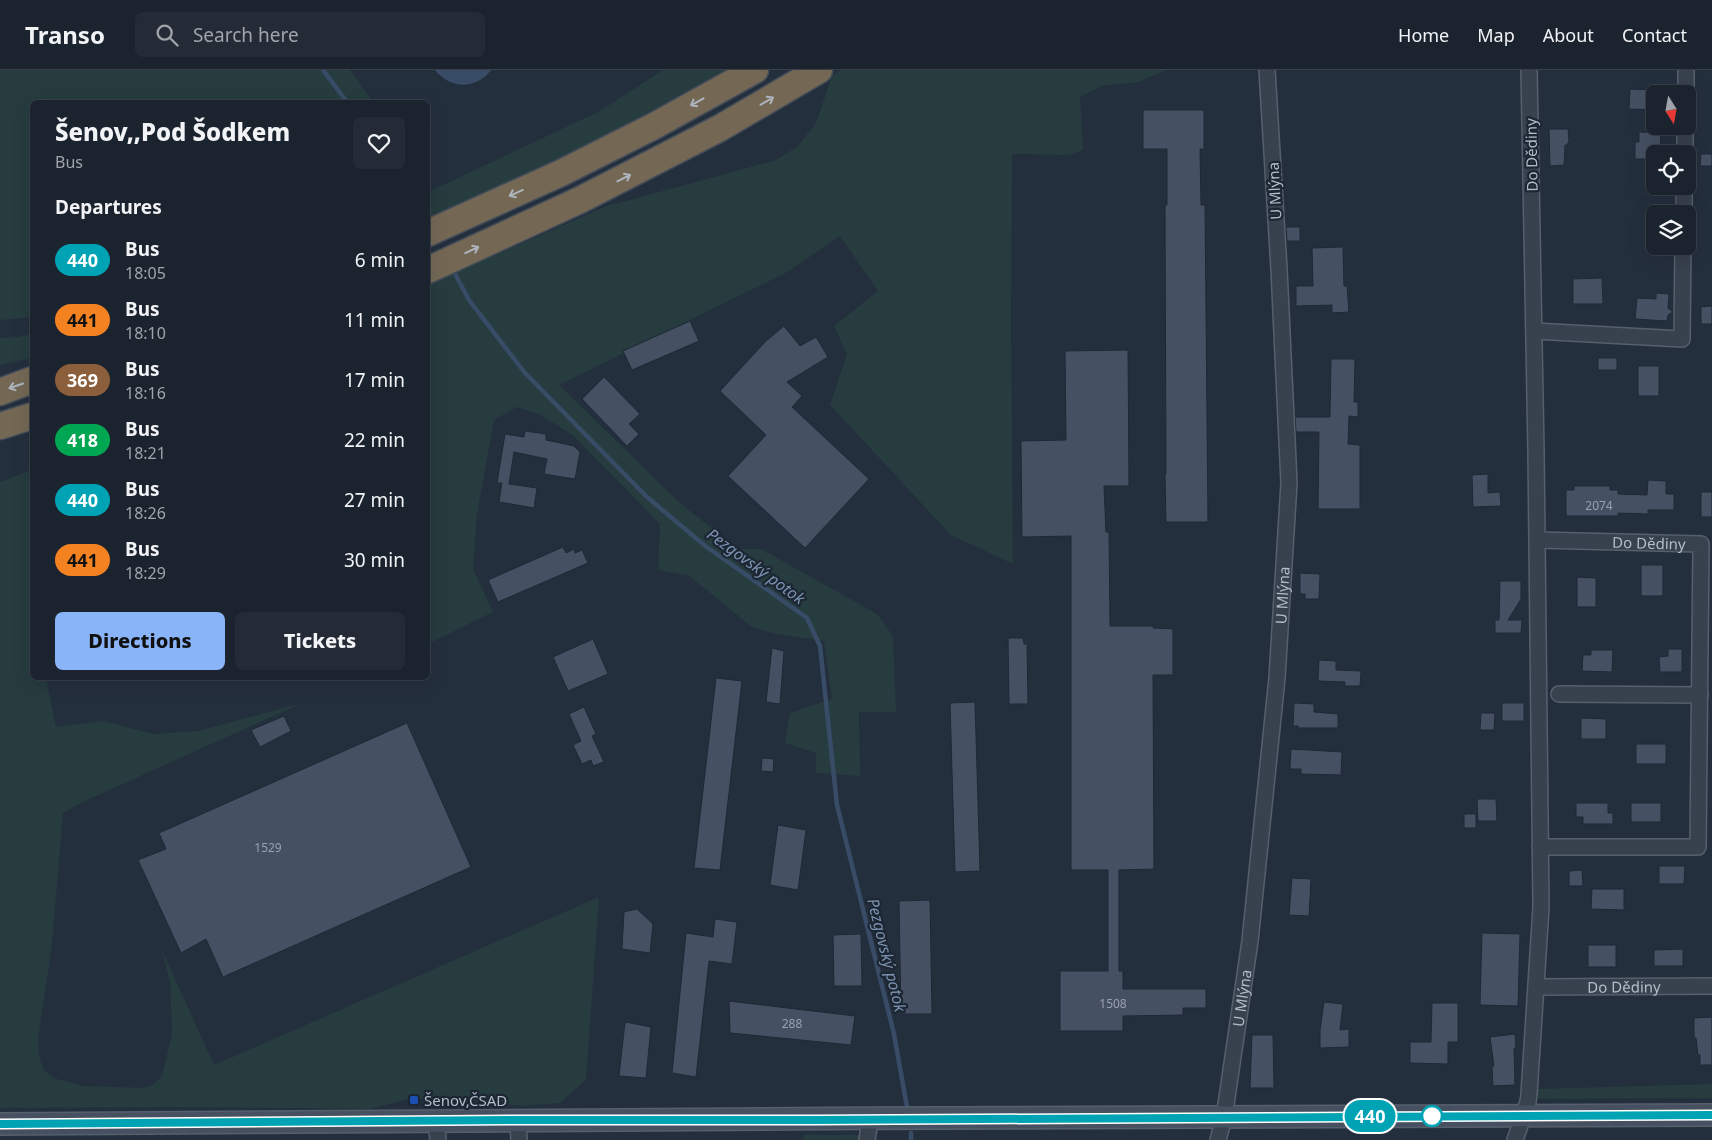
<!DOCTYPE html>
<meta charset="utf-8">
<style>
:root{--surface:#1b232e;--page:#242b36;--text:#f1f3f6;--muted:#a0a4aa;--line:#39404a;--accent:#8ab4f8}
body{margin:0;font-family:"Noto Sans",sans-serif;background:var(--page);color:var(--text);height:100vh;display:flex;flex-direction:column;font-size:19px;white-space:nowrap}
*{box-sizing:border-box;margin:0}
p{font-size:16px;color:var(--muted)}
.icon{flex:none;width:28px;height:28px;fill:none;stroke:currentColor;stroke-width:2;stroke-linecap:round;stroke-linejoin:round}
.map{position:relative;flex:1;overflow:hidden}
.drawer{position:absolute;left:30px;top:30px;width:400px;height:580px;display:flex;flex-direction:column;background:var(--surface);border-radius:8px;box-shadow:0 5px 20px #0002,0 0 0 1px var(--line)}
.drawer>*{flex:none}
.badge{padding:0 10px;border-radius:16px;font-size:18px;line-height:32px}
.needle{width:32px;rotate:169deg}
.tools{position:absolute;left:1646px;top:15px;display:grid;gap:10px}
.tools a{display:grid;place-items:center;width:50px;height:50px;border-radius:8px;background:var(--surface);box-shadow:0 5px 20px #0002,0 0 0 1px var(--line);font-size:25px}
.map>.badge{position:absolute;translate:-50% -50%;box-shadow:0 0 0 2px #fff}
h2{padding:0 25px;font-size:19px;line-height:45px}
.round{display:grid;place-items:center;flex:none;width:52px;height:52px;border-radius:8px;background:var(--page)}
.head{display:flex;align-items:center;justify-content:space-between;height:85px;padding:0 25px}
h1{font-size:24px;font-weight:800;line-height:38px}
.cta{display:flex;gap:10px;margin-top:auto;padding:10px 25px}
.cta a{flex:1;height:58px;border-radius:8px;background:var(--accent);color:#111;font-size:20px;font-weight:800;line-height:58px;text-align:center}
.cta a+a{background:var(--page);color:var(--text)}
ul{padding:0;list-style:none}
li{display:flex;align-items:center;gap:15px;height:60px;padding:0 25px}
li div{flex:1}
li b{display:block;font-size:19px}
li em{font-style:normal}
li .badge{min-width:55px;font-weight:700;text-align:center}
header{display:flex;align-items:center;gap:30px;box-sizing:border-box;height:70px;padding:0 25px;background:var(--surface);border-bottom:1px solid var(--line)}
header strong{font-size:24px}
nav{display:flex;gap:28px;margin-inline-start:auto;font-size:18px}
.search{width:350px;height:45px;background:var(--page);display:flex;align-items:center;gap:12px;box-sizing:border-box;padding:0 18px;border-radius:8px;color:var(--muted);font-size:19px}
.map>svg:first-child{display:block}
.green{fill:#263c3f}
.water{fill:#394c67}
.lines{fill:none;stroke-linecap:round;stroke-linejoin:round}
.stream{stroke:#394c67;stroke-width:4.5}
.building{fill:#455162;stroke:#1f2835}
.street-casing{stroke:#565f6c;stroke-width:18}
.secondary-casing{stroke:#565f6c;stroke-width:24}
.highway-casing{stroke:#434c59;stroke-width:29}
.street{stroke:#38414e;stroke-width:15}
.secondary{stroke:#465061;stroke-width:21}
.highway{stroke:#746855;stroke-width:26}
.oneway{stroke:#aeb4bd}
.line-casing{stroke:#fff;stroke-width:11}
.line{stroke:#00a3b4;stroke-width:8}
.transit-dot{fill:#1a4fb4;stroke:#1d2633;stroke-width:2}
.stop-dot{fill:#fff;stroke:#00a3b4;stroke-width:2.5}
.labels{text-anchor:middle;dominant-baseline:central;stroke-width:4.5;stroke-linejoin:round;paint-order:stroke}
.number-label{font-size:12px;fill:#98a1af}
.street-label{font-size:15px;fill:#b4bcc9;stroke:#1d2633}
.poi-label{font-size:15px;fill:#b4bcc9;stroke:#1d2633;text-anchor:start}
.water-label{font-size:16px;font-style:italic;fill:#7c92b1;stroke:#1d2633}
</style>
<header>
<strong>Transo</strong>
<div class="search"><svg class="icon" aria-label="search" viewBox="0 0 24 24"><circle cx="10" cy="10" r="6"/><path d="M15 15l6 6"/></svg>Search here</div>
<nav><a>Home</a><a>Map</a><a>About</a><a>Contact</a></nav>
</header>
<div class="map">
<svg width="1712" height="1070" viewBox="0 0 1712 1070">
<rect width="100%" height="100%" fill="#242f3e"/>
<path class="green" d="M0,0H350L373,32H32V247L0,250Z
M663,0H726L546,98L428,149V122L600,41Z
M841,0H1166L1139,12L1102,16L1080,27L1083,80L1068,85L1012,84L1011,251L1013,494L951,465L830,335L847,284L834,256L878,221L840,166L789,201L559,315L680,433L738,479H761L877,544L893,566L896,642H859L860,706L816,703V683L785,673L790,643L832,629L824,571L771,563L751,556L688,505L658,500L660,454L574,366L539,344L517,337L494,350L477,444L473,499L493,542L428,574V214L473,195L604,137L776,90L797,77L816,53L832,6Z
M32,264V288L0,295V268L17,267Z
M32,400V608H46L56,657L103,651L154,664L198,661L302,633L83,732L63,743L52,874L38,970L39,986L43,999L53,1008L84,1016L144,1018L154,1014L162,1006L172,964L170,912L162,880L214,995L599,827L586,1010L560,1033L524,1036L447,1027L405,1030L370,1039L183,1037L0,1038V412Z
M1712,1014V1028L1535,1029V1019Z
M803,1065H859L858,1070H804Z"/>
<path class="water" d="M435,0H491C476,20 450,19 435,0Z"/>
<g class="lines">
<path class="stream" d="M323,0L347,32
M452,198L469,230L525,303L647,427L704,475L807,548L820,576L837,735L894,964L907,1037
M911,1063V1070"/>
</g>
<path class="building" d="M1630,19L1655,20V40L1629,39Z
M1143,40H1204V79H1200L1201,135H1205L1208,452H1166L1165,404H1166L1165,135H1167V79H1143Z
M1549,59H1568L1569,71L1567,75H1565L1564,95L1550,96Z
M1639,62L1661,63L1660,84H1655V89H1635V72H1639Z
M1701,84H1712V96H1700Z
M1286,157H1300V171H1287Z
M1343,177L1344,216H1347L1349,242L1332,243V235L1296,236V216H1313L1312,178Z
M1602,208L1603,234H1573V209Z
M1656,223L1669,224L1668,238L1673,242L1668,245L1667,251L1635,249L1637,228L1656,229Z
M1712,236V254H1701V237Z
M690,251L699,271L632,300L623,281Z
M784,256L800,276L816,267L828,287L787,312L802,326L792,337L869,409L805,478L728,406L766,365L720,321L765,272Z
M1128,280L1129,416H1104L1106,462H1109L1110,556H1153V558L1173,559V605H1153L1154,799L1119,800V901H1123V919H1206V938H1183V945L1123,946V961H1060V901H1108V800H1071V466L1022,467L1021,371L1066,370L1065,281Z
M1598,288H1617V300H1598Z
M1331,289H1355L1354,332H1358V347L1349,346L1348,374L1360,375V439H1318L1319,362H1296L1295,347H1330Z
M1638,296H1659V326H1638Z
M604,307L640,344L629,354L639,364L627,376L582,329Z
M525,361L546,364V370L574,376L580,382L575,409L544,404L547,389L514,382L509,414L537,418L534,438L499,432L502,413H497L505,364L524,367Z
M1488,404V423L1500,422L1501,436L1473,437L1472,405Z
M1648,410L1666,411V424H1674V440H1648V444L1618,443V446H1566V420H1574V416H1610V420H1618V424L1647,425Z
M1701,422H1712V447H1701Z
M563,477L566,483L574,479L575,483L582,480L588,493L498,532L488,510Z
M1641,495H1663V526H1641Z
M1300,503L1320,504L1319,529H1305V524H1300Z
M1577,507L1596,508V537H1577Z
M1500,511H1521V529L1508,550H1522L1521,563H1500L1499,565V563H1495V550H1499Z
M1008,568H1023L1024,574H1027L1028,634H1009Z
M593,569L608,604L568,621L553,587Z
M772,578L784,581L780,634L766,632Z
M1668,579H1682V602H1660L1659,587L1668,586Z
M1591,580H1613L1612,602L1582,601L1583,585H1591Z
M1319,590L1336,591V600L1361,601L1360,616H1345V612L1318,611Z
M716,608L742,611L720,800L694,798Z
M975,632L980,801L955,802L950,633Z
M1294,633L1314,634V642L1338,644V658H1298V656H1293Z
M1502,633H1524V651H1502Z
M584,637L596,664L592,666L604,692L593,696L591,690L582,694L573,675L581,671L569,644Z
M1481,643H1495L1494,660H1480Z
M284,646L291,661L260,677L251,660Z
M1581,648L1606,649V669H1581Z
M407,653L471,797L223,907L206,869L181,883L138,790L166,779L159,763Z
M1636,674H1666V694H1636Z
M1291,679L1342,682L1341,705L1301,704V699H1290Z
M762,688L774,689L773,702L761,701Z
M1477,729H1496L1497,751H1478Z
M1576,733H1608V743H1613V754H1583V747H1576Z
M1631,733H1661V752H1631Z
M1464,744H1476V758H1464Z
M778,755L806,760L798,820L770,815Z
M1659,796H1685L1684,814H1659Z
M1582,800L1583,816H1569V801Z
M1292,808L1311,809L1309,846L1289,845Z
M1592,819H1624V840L1591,839Z
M930,830L932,944H901L899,831Z
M637,839L653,854L650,883L622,879L624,842Z
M715,849L737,852L732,894L709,891L696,1007L672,1003L686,863L713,867Z
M1482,863L1520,864L1518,936L1480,935Z
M861,864L862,916H834L833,865Z
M1588,875H1616V897H1588Z
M1683,879V896H1654V880Z
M729,931L855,946L851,975L730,963Z
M1324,932L1343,934L1340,960L1349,959V977L1320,978V960Z
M1432,933H1458V972H1448V994L1410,993V972H1431Z
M1712,947V995H1700V985H1698L1696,968H1694V948Z
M625,952L651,957L646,1008L619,1006Z
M1515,964L1516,978H1514L1515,1015L1493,1016L1492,996H1494L1490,967Z
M1252,965H1273L1274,1018H1250Z"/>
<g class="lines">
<defs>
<g id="street">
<path d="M1686,24V0"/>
<path d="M1685,84V56"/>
<path d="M1684,144V116"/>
<path d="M1534,261L1682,269L1683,176"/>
<path id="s1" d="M1537,470L1701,474L1698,777H1540"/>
<path d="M1559,624L1700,625"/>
<path id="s2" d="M1536,917L1712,916"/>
<path d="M518,1050L519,1070"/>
<path d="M436,1051L438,1070"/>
<path d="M867,1070L870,1050"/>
<path id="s3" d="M1218,1070L1224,1048L1250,871L1277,608L1289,413L1279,199L1267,0"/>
<path d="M1515,1070L1528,1032L1529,1024L1541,837L1536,381L1529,0"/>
</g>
<path id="secondary" d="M0,1054C571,1048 1141,1048 1712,1045"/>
<path id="highway" d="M428,163L561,103L654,56L755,0
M428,200L580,130L720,58L819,0
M0,322L32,310
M0,356L32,346"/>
</defs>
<use href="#street" class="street-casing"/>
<use href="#secondary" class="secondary-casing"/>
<use href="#highway" class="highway-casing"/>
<use href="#street" class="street"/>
<use href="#secondary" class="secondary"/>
<use href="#highway" class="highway"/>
</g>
<defs><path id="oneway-shaft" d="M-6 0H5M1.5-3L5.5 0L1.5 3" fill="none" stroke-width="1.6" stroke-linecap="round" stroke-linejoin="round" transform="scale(1.25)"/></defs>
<g class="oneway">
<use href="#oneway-shaft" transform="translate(767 31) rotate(-30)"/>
<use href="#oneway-shaft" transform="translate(697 32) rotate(151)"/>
<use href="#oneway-shaft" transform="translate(624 108) rotate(-27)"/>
<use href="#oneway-shaft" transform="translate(516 123) rotate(156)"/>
<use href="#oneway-shaft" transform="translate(472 180) rotate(-25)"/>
<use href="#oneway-shaft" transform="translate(16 316) rotate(161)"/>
</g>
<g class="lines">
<defs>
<path id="line" d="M0,1054L518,1050H815L1712,1045"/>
</defs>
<use href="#line" class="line-casing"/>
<use href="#line" class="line"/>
</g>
<rect class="transit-dot" x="409" y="1025" width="10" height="10" rx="2.5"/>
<circle class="stop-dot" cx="1432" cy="1046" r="10"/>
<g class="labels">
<g class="number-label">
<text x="1599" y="435">2074</text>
<text x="268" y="777">1529</text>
<text x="1113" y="933">1508</text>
<text x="792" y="953">288</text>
</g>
<g class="street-label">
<text transform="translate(1531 85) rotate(-91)">Do Dědiny</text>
<text transform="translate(1274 121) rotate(-93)">U Mlýna</text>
<text stroke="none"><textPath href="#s1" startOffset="112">Do Dědiny</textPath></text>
<text stroke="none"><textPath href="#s3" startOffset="549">U Mlýna</textPath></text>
<text stroke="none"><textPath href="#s2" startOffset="88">Do Dědiny</textPath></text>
<text stroke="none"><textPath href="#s3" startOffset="144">U Mlýna</textPath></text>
</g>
<g class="poi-label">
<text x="424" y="1030">Šenov,ČSAD</text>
</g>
<g class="water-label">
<text transform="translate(756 496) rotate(36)">Pezgovský potok</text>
<text transform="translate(887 885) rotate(76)">Pezgovský potok</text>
</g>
</g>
</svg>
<div class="tools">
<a><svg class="needle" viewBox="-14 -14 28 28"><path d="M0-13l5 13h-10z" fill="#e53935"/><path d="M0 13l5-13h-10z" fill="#a0a4aa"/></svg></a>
<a><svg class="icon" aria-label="locate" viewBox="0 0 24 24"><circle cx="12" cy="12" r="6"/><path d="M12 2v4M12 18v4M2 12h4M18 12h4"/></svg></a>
<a><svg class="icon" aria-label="layers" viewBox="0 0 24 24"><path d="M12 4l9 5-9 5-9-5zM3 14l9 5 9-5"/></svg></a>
</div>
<b class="badge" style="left:1370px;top:1046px;background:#00a3b4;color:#fff">440</b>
<section class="drawer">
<div class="head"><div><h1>Šenov,,Pod Šodkem</h1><p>Bus</p></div><a class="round"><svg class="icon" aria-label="heart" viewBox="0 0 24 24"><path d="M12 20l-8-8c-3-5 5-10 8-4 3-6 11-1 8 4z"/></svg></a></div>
<h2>Departures</h2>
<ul>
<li><span class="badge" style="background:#00a3b4;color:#fff">440</span><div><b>Bus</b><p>18:05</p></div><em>6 min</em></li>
<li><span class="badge" style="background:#f58220;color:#111">441</span><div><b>Bus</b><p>18:10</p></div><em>11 min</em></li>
<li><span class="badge" style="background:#8b5e3c;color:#fff">369</span><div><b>Bus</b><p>18:16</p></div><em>17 min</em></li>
<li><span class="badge" style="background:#00a651;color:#fff">418</span><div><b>Bus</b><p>18:21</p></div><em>22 min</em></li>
<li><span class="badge" style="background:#00a3b4;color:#fff">440</span><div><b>Bus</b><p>18:26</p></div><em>27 min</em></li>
<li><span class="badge" style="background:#f58220;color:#111">441</span><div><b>Bus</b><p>18:29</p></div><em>30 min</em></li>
</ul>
<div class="cta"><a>Directions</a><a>Tickets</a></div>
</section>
</div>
